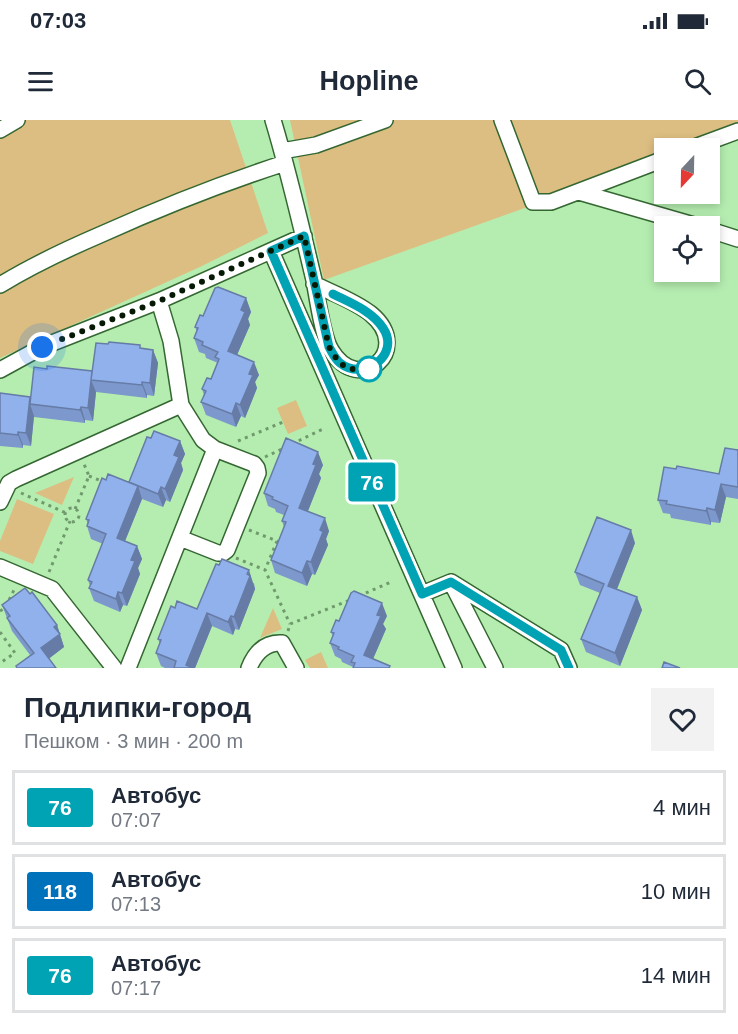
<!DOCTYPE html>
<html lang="ru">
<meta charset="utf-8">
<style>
:root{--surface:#fff;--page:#f2f2f3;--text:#1f2937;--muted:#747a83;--line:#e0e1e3}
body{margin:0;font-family:Helvetica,sans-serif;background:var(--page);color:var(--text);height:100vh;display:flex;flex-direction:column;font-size:22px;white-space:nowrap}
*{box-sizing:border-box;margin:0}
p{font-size:20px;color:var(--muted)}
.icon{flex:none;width:33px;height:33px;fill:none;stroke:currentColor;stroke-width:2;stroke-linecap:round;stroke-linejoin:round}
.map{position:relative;height:548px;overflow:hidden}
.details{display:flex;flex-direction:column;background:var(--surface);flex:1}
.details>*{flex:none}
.badge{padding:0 12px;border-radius:4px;font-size:21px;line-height:39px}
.needle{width:39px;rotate:202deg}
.controls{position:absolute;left:654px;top:18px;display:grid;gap:12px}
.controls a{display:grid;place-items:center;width:66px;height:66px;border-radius:0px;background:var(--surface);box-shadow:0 3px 9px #0003;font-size:30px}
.you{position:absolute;width:30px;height:30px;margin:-15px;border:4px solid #fff;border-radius:50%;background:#1a73e8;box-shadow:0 0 0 9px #1a73e833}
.map>.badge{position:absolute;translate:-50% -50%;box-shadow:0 0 0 3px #fff}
.round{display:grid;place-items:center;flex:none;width:63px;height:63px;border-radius:0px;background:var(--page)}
.head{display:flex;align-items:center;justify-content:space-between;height:102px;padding:0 24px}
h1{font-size:28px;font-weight:700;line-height:45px}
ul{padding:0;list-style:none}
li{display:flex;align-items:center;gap:18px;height:75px;margin:0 12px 9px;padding:0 12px;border:3px solid var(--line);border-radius:0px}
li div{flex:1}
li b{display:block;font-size:22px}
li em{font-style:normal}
li .badge{min-width:66px;font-weight:700;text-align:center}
.status{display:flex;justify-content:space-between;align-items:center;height:42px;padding:0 30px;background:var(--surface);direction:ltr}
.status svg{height:16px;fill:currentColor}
header{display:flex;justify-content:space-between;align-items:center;height:78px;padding:0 24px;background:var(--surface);font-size:27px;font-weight:700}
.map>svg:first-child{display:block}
.green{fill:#ddbe82}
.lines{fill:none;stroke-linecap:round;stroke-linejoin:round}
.minor-casing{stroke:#346731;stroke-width:18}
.path{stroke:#709a6d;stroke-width:3;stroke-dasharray:3 4.5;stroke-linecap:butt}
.minor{stroke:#fff;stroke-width:15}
.wall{fill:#7d98cc}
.shaded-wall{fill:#667ca6}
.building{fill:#91b1ed;stroke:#667ca6;stroke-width:1.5}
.line-casing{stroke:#fff;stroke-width:14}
.line{stroke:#00a3b4;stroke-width:9}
.walk{stroke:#051904;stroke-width:6;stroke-dasharray:0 10.8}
.stop-dot{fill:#fff;stroke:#00a3b4;stroke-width:3}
</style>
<div class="status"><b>07:03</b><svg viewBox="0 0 49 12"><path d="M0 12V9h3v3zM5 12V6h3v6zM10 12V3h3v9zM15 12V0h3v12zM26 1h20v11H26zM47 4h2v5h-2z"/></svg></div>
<header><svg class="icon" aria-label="menu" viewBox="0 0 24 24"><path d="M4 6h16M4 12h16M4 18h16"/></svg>Hopline<svg class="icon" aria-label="search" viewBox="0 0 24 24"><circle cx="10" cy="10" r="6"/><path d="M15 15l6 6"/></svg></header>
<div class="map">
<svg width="738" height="548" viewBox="0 0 738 548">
<rect width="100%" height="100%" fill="#b5edb0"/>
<path class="green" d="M0,0H230L268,113L202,146L0,238Z
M290,0H738V11L690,28H664V38L324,160Z
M296,280L307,306L288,314L277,288Z
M74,357L62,385L35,373Z
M17,379L54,394L33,444L0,431V421Z
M273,488L282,509L260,518Z
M321,532L328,548H310L305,540Z"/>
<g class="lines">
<defs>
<path id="minor" d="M273,0C289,53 301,106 314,160C317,176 323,218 331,230C359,277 414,230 371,194C355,181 332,173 314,164
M502,0L533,82H551L664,39
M0,10L17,0
M692,28L738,11
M282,31L316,25L385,0
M579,72L697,106
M710,110L738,119
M271,131L454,548
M0,165C33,145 67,129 102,114C162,87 223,63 285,43
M0,250L42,227L159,181L304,116
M0,382L9,363L16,359L181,285L171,221L159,181
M180,418L218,433H223L227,430L258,353L257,348L254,344L215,329
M0,447L52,469L114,548
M451,462L561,530L569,548
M422,474L451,462L495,548
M128,548L215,329L203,320L181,285
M249,548C255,533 265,522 282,523L296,548"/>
</defs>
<use href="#minor" class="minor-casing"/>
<path class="path" d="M238,321L283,302
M292,324L323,309
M265,337L284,328
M89,356L104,362
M21,373L66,393
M65 395a7 7 0 1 1 14 0a7 7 0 1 1-14 0Z
M75,389L89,356L84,344
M249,410L277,421L265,450
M236,438L265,450L290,504
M49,452L70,401
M359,476L391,462
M0,491L5,488L15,468
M288,511L290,504L350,480
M0,512L15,533L0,543"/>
<use href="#minor" class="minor"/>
</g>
<path class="wall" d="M246,178L251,192L248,199L250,205L237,235L259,255L255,262L257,268L245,298L241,296L236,307L206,295L201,282L204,275L202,269L211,259L218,243L206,238L205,234L199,232L194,218L197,212L195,207L203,196Z
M141,228L153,230L158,243L154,276L147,275V278L96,272L93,301L85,300V303L34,297V296L31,326L23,325V328L0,326V273L30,277L47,249L92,251Z
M151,318L180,321L185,334L181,343L183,350L170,382L166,380L163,387L142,379L125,421L137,426L142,439L138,448L140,454L127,486L123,485L120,492L94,481L89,468L90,466L88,460L103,424L91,419L87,406L88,404L86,399L106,360L129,363Z
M738,329V379L726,377L720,403L711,402V405L671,398L670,394L663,393L658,380L676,349L719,354Z
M323,345L319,354L321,358L308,391L329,411L326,419L328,425L315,455L312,454L307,466L275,453L271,440L284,407L282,401L284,395L276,392L275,389L268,386L264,373Z
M635,423L617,469L637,477L642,490L620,546L586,532L581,519L600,473L580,465L575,452Z
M254,463L255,469L239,510L235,509L233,515L212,506L195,548H165L161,546L156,533L160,524L158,519L175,488L197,489Z
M30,474L57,505L64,527L49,538L56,548H16V546L30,535L12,511L2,485Z
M387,496L383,504L386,509L373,539L390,546V548H353V547L342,542L341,539L335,536L330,523L333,517L331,512Z"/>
<path class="shaded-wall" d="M246,178L251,192L248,199L250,205L233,244L228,231L241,190Z
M153,230L158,243L154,276L150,263Z
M254,242L259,255L255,262L257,268L245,298L240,285L249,254Z
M91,260L96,272L93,301L88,288Z
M142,262L147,275V278L142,265Z
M30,277V284L34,296L31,326L26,313Z
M236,283L241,296L236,307L232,294Z
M81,287L85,300V303L80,290Z
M18,312L23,325V328L18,315Z
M180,321L185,334L181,343L183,350L170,382L165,369L174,335Z
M318,332L323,345L319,354L321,358L304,401L299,388L313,344Z
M721,364L726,377L720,403L715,390Z
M138,366L142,379L121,431L117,418Z
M161,367L166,380L163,387L158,374Z
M707,388L711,402V405L706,391Z
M325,398L329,411L326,419L328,425L315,455L311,442L320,410Z
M631,410L635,423L613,479L608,466Z
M137,426L142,439L138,448L140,454L127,486L122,473L131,440Z
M307,441L312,454L307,466L302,453Z
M249,450L255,469L239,510L234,497Z
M118,472L123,485L120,492L116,479Z
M637,477L642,490L620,546L615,533Z
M382,483L387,496L383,504L386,509L369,548L364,535L377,495Z
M207,493L212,506L195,548H187L186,545Z
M231,496L235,509L233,515L228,502Z
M57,505L64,527L46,541L41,528L54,507Z"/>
<path class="building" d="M218,167L246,178L241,190L245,192L228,231L254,242L249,254L253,255L240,285L236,283L232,294L201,282L206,271L202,269L207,258L211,259L219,239L215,237L218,232L202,225L203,222L194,218L198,208L195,207L200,195L203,196L215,168Z
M109,222L140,225V228L153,230L150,263L142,262V265L91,260L96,223L108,224Z
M47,246L92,251L88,288L81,287L80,290L30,284L34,247L47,249Z
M0,273L30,277L26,313L18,312V315L0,313Z
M154,311L180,321L174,335L179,337L165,369L161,367L158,374L129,362L147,317L151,318Z
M286,318L318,332L313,344L316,345L299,388L325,398L320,410L323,412L311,442L307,441L302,453L271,440L286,402L282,401L288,386L272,379L273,377L264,373Z
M725,328L738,330V329V367L721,364L715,390L707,388L706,391L666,384L667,381L658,380L664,347L676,349L677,346L719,354Z
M108,354L138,366L117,418L137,426L131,440L135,441L122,473L118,472L116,479L89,468L92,462L88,460L106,414L87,406L89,400L86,399L102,358L106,360Z
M597,397L631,410L608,466L637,477L615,533L581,519L604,464L575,452Z
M222,439L249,450L247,454L250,456L234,497L231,496L228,502L207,493L186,545L193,548H174L176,541L156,533L161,520L158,519L171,486L175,488L177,481L197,489L216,444L219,445Z
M25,468L30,474L32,472L57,505L54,507L60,514L41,528L56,548H17L16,546L34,533L7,498L10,496L2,485Z
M354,471L382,483L377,495L381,496L364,535L390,546L389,548H353L355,543L351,542L354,536L338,529L339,527L330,523L334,513L331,512L336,500L339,501L351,473Z
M664,542L680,548H662Z"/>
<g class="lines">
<defs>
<path id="line" d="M333,174C351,183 372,191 383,208C401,235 364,262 340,243C335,239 332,232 329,227L304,116L271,131L422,474L451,462L561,530L569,548"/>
</defs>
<use href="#line" class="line-casing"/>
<use href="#line" class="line"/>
<path class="walk" d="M42,227L159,181L304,116L329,227C341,247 346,251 369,249"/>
</g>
<circle class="stop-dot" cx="369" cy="249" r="12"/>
</svg>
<div class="controls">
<a><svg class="needle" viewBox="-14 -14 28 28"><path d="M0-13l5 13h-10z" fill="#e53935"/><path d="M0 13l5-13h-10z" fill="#747a83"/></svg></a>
<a><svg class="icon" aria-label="locate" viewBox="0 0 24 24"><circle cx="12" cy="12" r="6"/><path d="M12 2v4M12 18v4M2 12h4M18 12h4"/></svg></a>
</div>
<div class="you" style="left:42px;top:227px"></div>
<b class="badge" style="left:372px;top:362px;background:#00a3b4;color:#fff">76</b>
</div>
<section class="details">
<div class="head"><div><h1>Подлипки-город</h1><p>Пешком · 3 мин · 200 m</p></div><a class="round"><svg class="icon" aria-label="heart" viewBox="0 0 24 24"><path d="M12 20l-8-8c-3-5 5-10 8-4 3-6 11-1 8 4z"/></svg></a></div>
<ul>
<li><span class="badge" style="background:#00a3b4;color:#fff">76</span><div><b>Автобус</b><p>07:07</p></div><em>4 мин</em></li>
<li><span class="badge" style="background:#0072bc;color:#fff">118</span><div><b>Автобус</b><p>07:13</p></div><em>10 мин</em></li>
<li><span class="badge" style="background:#00a3b4;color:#fff">76</span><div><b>Автобус</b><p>07:17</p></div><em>14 мин</em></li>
</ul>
</section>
